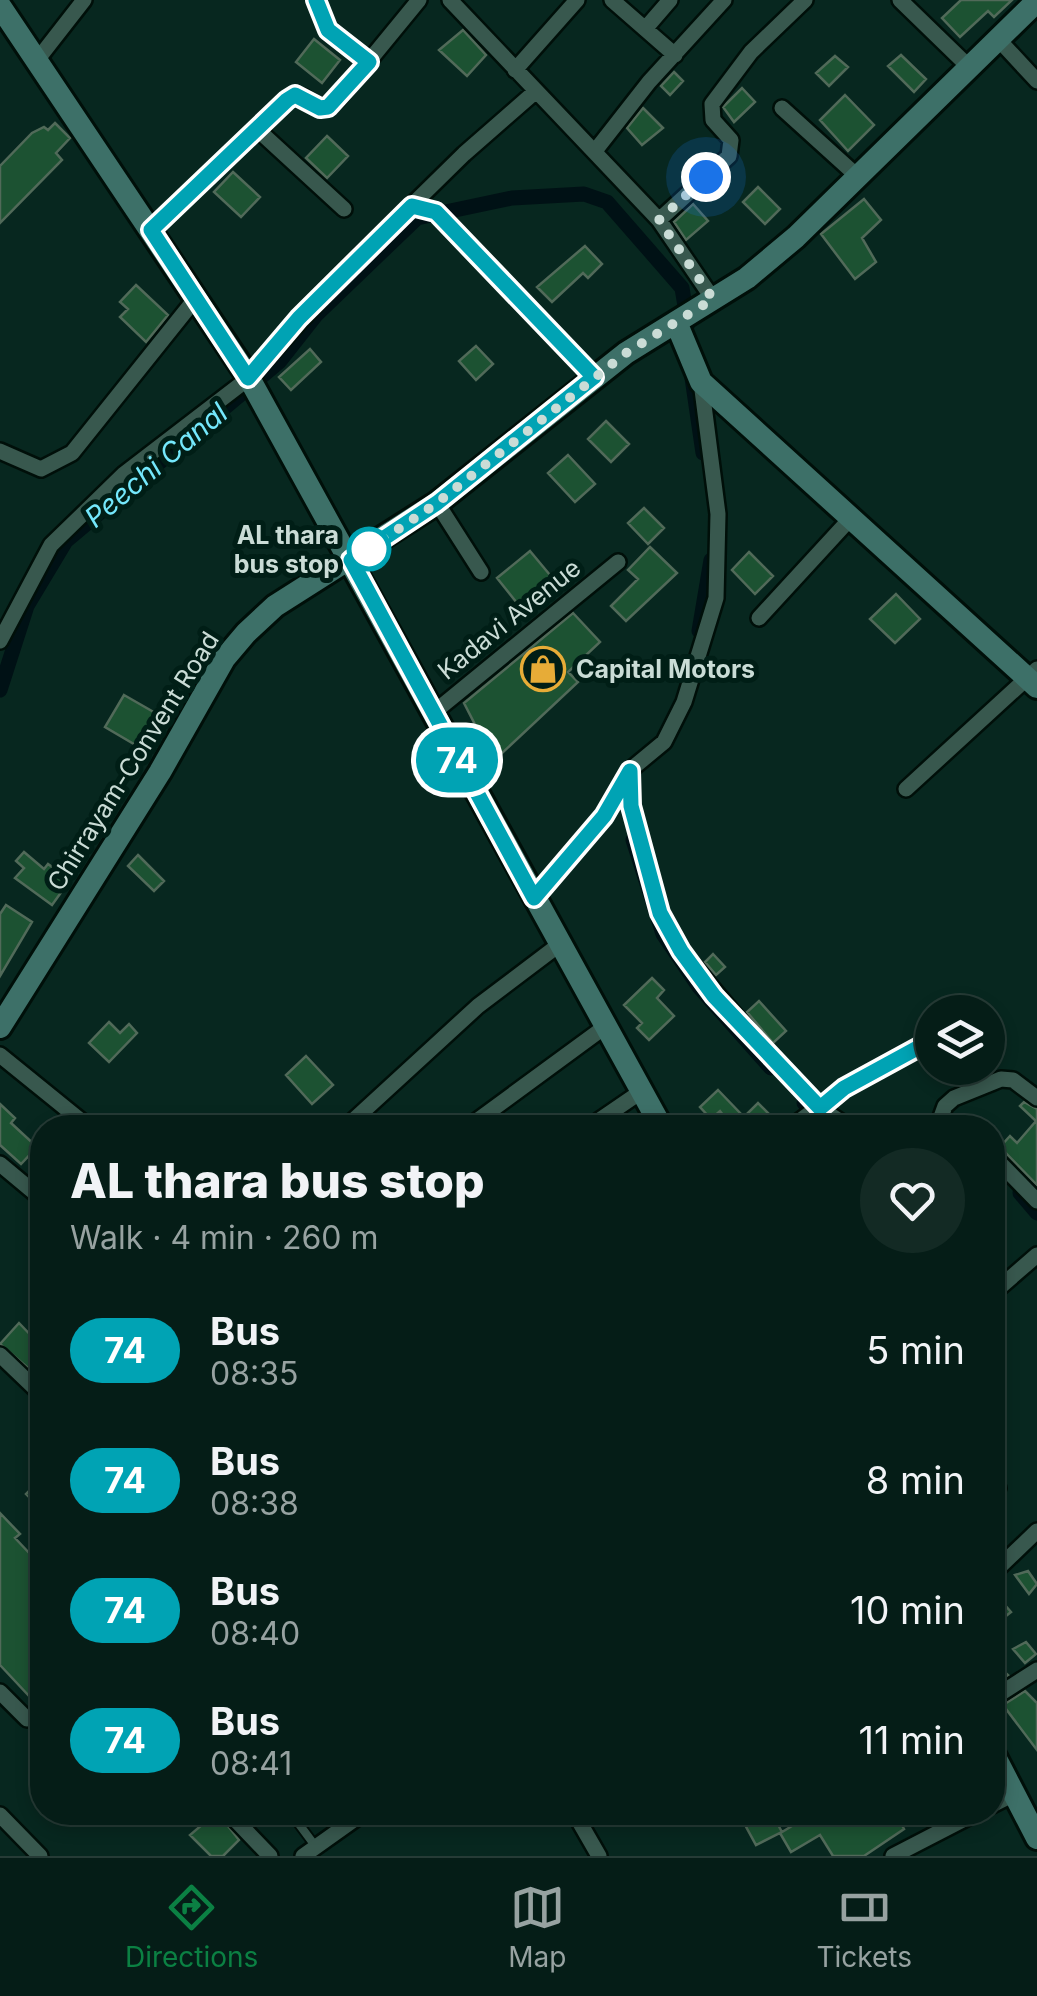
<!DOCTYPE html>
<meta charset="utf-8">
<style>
:root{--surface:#051d17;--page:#132a24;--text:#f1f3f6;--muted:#97a2a1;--line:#263b36;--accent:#0b8043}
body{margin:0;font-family:Inter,sans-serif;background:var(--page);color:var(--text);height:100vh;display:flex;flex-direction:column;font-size:38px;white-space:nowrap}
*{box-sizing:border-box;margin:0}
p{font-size:32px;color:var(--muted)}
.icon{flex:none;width:55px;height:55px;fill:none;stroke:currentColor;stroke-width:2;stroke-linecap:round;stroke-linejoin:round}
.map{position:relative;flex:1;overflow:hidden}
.panel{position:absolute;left:30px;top:1115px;width:975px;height:710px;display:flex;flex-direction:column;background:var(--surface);border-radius:40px;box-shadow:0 5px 15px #0003,0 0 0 2px var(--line)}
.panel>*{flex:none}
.badge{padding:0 20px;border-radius:32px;font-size:35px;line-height:65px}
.fabs{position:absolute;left:915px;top:995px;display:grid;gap:20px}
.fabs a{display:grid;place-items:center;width:90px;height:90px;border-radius:50%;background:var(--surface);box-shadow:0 5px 15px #0003,0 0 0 2px var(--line);font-size:50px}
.you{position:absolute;width:50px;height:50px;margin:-25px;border:8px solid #fff;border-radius:50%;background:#1a73e8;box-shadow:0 0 0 15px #1a73e833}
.map>.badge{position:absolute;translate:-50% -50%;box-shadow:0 0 0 5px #fff}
.round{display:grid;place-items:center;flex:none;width:105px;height:105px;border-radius:52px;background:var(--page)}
.overview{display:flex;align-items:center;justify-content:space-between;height:170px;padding:0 40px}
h1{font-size:48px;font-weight:800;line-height:75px}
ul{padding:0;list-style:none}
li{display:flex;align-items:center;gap:30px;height:130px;padding:0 40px}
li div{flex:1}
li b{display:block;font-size:38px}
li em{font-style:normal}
li .badge{min-width:110px;font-weight:700;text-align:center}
.tabs{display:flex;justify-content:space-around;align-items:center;height:140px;border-top:2px solid var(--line);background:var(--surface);font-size:28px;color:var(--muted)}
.tabs a{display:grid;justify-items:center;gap:5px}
.tabs .current{color:var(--accent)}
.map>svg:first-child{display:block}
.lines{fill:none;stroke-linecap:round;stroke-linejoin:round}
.canal{stroke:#001115;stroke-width:15}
.building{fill:#1c5232;stroke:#516a59;stroke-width:2.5}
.lane-casing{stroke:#000f09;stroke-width:12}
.street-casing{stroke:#000f09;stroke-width:20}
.secondary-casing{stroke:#000f09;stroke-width:28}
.lane{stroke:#38584e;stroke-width:8}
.street{stroke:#38584e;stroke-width:15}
.secondary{stroke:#3d7068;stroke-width:22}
.line-casing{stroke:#fff;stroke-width:22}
.line{stroke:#00a3b4;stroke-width:15}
.walk{stroke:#cadcd6;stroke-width:10;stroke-dasharray:0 18}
.stop-dot{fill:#fff;stroke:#00a3b4;stroke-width:5}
.labels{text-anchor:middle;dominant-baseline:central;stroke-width:10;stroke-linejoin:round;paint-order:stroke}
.stop-label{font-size:25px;font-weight:bold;fill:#cadcd6;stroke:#001e16;text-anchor:end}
.street-label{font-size:25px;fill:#cadcd6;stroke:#001e16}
.poi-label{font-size:25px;font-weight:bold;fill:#cadcd6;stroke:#001e16;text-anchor:start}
.water-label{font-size:28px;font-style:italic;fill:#74e8fc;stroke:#001e16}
</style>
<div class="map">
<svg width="1037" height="1856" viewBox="0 0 1037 1856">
<rect width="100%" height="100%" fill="#07271f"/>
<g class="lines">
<path class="canal" d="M691,371L703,453
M699,631L711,560
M0,690L27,606L66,541L279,362L316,315L417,218L512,198L584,194L607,202L682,288L688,324
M633,840L663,934L699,987L771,1068
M804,1103L831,1128
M1020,1193L1037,1213"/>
</g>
<path class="building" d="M961,0H1012L994,17L988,11L960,37L942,18Z
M463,30L486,55L467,76L439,50Z
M314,39L340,60L322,83L296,62Z
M901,55L926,79L914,92L888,66Z
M835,56L848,67L829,86L816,73Z
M674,72L683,81L670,95L661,86Z
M742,88L755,102L734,122L723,107Z
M845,95L874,125L848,151L820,120Z
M643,108L663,128L642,145L627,128Z
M55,123L70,138L56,153L62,160L0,223V166L32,133L44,127L48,130Z
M327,136L348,156L327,178L306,158Z
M233,172L260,197L241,217L214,192Z
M758,187L780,209L765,224L743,202Z
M864,199L881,220L862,238L876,262L855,279L821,234Z
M693,204L708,221L686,240L674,222Z
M585,246L602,264L588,278L583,273L552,302L537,287Z
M136,285L168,315L146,342L120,317L128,309L120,302Z
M476,346L493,364L476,380L459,361Z
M310,349L321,362L291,390L279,377Z
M606,421L629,444L611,462L588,439Z
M568,455L595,484L575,502L548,473Z
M644,508L664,528L648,544L628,523Z
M650,547L677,573L626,621L611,606L638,579L628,570Z
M530,551L555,581L521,608L497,578Z
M749,552L773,576L755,594L732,570Z
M896,594L920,619L895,643L870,619Z
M573,613L600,642L568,672L578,682L485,769L476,753L485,744L464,703Z
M124,695L157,714L139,747L105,727Z
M24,852L44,869L48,864L70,880L52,905L15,878L24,868L16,861Z
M138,855L164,881L154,891L128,866Z
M6,905L32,922L0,976V914Z
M713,954L725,967L716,975L705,962Z
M652,978L664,990L657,998L674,1016L649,1040L637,1028L642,1023L624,1005Z
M759,1001L786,1031L773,1043L747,1012Z
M109,1022L120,1033L129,1024L137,1033L109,1062L89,1043Z
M306,1056L333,1085L312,1104L286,1075Z
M718,1090L744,1117L758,1103L770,1115L757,1128H733L720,1111L711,1119L700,1107Z
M1024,1102L1037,1109V1185L1000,1147L1010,1136L1017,1143L1036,1121L1020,1106Z
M0,1104L15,1118L11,1123L37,1147L21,1164L0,1145Z
M19,1323L42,1347V1380L0,1344Z
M42,1478V1510L26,1494Z
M0,1513L20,1534L15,1538L32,1556L42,1546V1686L30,1697L0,1665Z
M1028,1571L1037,1584L1029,1594L1015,1575Z
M992,1590L1011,1612L992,1627Z
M1026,1642L1036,1654L1025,1663L1013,1649Z
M992,1661L1008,1675L992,1685Z
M1025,1691L1037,1703V1750L1003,1705Z
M217,1812L239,1840L223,1856H211L190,1835Z
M738,1812H771L782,1832L815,1812H868L873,1822L895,1812L904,1829L864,1856H833L820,1835L791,1852L780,1833L756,1845Z"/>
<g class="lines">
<defs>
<path id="lane" d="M290,1812L316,1847"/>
<path id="street" d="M316,0L328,30L369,62
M450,0L659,220L713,299
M612,0L675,55
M900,0L969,67
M645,29L670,0
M998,39L1037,81
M38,59L84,0
M515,70L577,0
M782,108L856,175
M257,129L344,209
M595,151L649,82L724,0
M412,205L435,212L593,377
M659,220L729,156L731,140L713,120L712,104L751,52L805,0
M151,229L287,100L303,97L320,108L337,100L419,0
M0,451L41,469L72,453L196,298
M437,503L481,572
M759,618L850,519
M0,641L51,545L124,474L249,378L353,263L464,154L536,91
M432,714L618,562
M629,771L631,806L660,913L681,951L771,1058L820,1108L850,1128
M906,789L1037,669
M534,898L604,815L629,771L664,742L684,702L716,598L718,514L701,382
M0,1055L90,1128
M300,1125L303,1128
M345,1128L478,1006L560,944
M467,1128L606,1026
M588,1128L642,1091
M790,1128L844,1088L932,1039
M937,1128L945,1106L954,1098L1001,1079L1013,1080L1037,1098
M992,1155L1037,1201
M0,1164L42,1199
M992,1294L1037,1255
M0,1355L42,1395
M992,1492L998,1488
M992,1574L1037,1531
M0,1692L27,1719
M992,1699L1037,1670
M992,1805L1014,1794
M228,1812L270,1856
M583,1812L580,1823L599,1856
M0,1815L40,1856
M303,1856L365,1812
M893,1856L978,1812"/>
<path id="secondary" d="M0,6L249,378L662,1128
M676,322L701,382L1037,687
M0,1027L160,772L224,659L246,633L275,606L437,503L626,353L747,278L796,237L1037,1
M992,1751L1037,1838"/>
</defs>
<use href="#lane" class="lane-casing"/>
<use href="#street" class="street-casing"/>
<use href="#secondary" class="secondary-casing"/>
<use href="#lane" class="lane"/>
<use href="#street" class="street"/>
<use href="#secondary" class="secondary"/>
</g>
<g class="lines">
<defs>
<path id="line" d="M316,0L328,30L369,62L328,107L320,108L295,95L287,100L151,230L248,378L299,318L412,206L436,212L594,377L437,503L351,560L534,898L604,816L630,771L631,806L660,913L681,951L714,996L820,1108L844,1088L932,1040"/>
</defs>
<use href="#line" class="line-casing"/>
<use href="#line" class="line"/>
<path class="walk" d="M369,549L437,503L626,353L713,299L659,220L706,177"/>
</g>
<defs>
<symbol id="shop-ring" viewBox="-11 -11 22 22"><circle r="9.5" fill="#001e16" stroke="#e7ac37" stroke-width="1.5"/><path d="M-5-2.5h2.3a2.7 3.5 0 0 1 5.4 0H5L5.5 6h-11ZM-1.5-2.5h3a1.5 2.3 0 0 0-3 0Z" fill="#e7ac37"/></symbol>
</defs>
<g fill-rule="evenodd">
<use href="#shop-ring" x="518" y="644" width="50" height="50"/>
</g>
<circle class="stop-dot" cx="369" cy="549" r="20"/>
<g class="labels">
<g class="stop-label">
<text x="339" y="535">AL thara<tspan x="339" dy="29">bus stop</tspan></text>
</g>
<g class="street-label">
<text transform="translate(509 619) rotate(-39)">Kadavi Avenue</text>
<text transform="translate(133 761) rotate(-58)">Chirrayam-Convent Road</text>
</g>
<g class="poi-label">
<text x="576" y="669">Capital Motors</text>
</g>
<g class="water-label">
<text transform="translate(156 465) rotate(-40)">Peechi Canal</text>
</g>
</g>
</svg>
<div class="fabs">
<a><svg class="icon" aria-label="layers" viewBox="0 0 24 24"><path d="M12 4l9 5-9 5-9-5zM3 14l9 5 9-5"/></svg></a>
</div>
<div class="you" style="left:706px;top:177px"></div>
<b class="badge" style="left:457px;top:760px;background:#00a3b4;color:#fff">74</b>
<section class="panel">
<div class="overview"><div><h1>AL thara bus stop</h1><p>Walk · 4 min · 260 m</p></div><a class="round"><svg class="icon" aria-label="heart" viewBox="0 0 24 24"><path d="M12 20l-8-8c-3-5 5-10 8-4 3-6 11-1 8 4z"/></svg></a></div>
<ul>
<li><span class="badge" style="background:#00a3b4;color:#fff">74</span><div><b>Bus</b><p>08:35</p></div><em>5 min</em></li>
<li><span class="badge" style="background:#00a3b4;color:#fff">74</span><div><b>Bus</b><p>08:38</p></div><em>8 min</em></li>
<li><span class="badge" style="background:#00a3b4;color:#fff">74</span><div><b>Bus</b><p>08:40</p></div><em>10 min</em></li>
<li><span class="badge" style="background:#00a3b4;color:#fff">74</span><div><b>Bus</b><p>08:41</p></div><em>11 min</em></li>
</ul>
</section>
</div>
<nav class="tabs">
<a class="current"><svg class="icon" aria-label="directions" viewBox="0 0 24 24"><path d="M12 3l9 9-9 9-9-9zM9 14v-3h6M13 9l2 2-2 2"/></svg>Directions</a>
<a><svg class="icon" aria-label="map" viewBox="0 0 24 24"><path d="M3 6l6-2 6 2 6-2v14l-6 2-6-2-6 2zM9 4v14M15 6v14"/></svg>Map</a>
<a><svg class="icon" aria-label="tickets" viewBox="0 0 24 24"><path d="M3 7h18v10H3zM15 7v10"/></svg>Tickets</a>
</nav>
